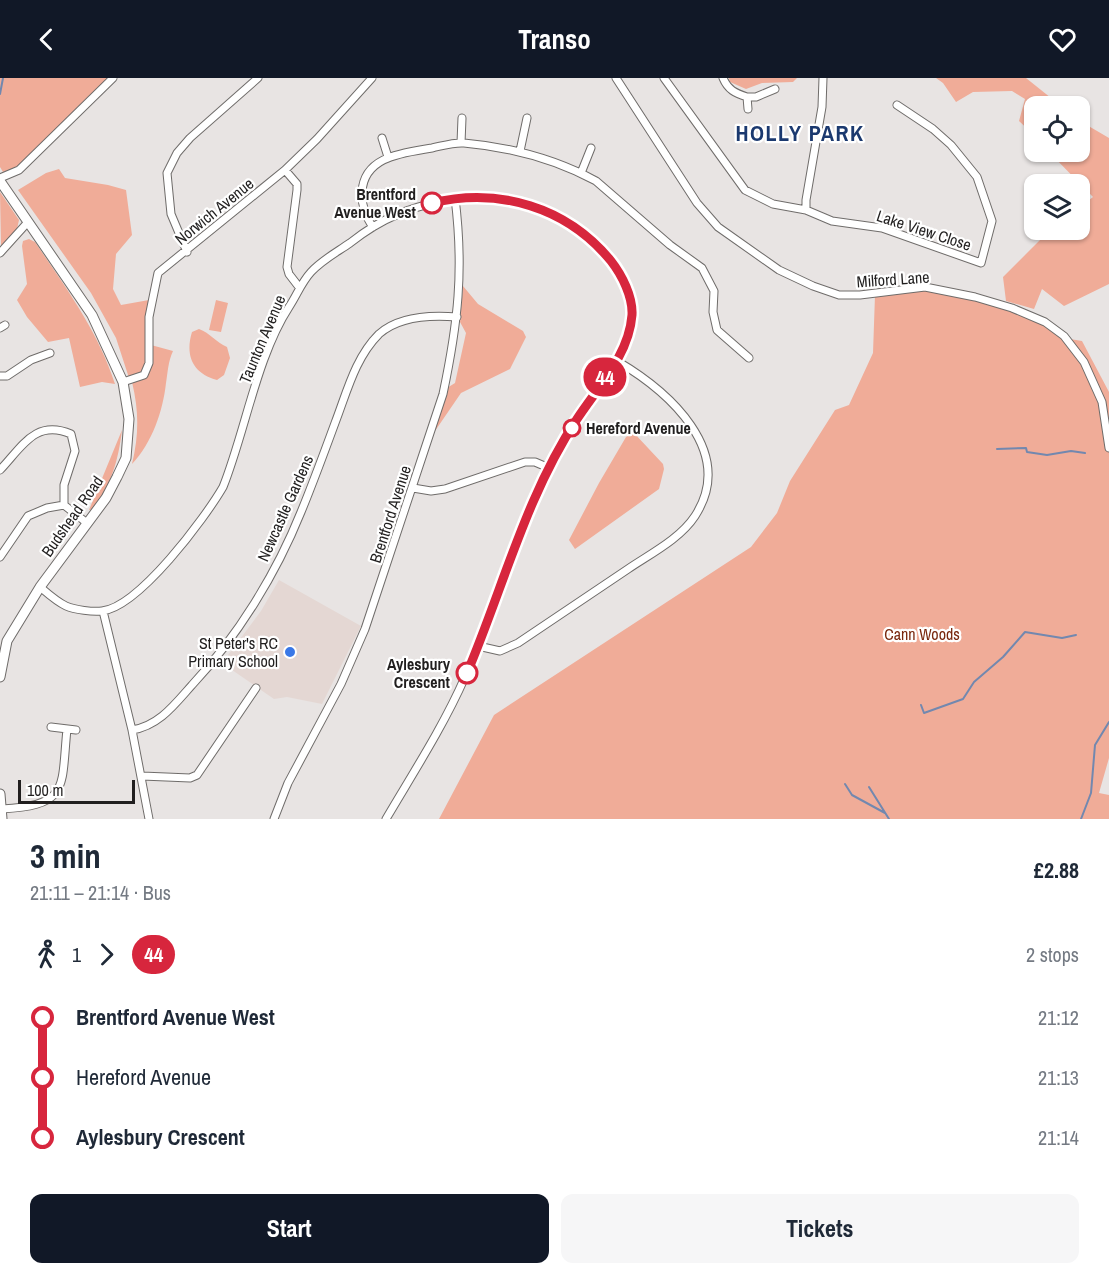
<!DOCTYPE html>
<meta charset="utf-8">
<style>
:root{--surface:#fff;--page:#f6f6f7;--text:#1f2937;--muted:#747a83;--accent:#111827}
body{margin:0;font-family:"Archivo Narrow",sans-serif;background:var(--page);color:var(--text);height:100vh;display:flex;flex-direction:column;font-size:22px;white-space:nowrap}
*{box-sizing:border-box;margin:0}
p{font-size:20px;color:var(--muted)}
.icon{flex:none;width:33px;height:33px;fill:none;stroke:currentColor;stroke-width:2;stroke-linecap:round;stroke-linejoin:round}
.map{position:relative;height:741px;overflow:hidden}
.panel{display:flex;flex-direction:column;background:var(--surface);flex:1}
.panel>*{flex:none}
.badge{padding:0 12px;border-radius:20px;font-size:21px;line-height:39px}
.tools{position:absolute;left:1024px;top:18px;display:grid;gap:12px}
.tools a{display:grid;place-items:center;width:66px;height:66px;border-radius:12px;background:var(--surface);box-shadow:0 2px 4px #0004;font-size:30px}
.scale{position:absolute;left:18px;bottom:15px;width:117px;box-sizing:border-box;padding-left:6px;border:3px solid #211f1f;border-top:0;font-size:16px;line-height:21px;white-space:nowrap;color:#211f1f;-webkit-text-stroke:4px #fff;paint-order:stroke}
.map>.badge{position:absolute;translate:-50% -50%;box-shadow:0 0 0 3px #fff}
.legs{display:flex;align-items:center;gap:9px;height:66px;padding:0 30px;font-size:20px}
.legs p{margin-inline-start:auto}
.overview{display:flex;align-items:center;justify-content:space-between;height:102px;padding:0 30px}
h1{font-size:33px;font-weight:700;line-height:45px}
.button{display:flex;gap:12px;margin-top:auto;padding:12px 30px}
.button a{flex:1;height:69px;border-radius:12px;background:var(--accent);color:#fff;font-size:24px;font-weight:700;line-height:69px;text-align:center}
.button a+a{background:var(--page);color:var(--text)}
ul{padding:0 30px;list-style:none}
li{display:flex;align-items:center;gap:21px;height:60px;font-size:22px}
li i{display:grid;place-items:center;width:9px;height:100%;margin:0 8px;background:currentColor}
li i::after{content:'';width:15px;height:15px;margin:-8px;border:4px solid;border-radius:50%;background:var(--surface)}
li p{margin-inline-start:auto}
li:first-child i{background:linear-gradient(#0000 50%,currentColor 0)}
li:last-child i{background:linear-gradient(currentColor 50%,#0000 0)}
header{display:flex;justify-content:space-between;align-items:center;height:78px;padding:0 30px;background:var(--accent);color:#fff;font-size:27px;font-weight:700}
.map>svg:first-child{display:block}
.built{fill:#e4d7d3}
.green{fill:#f0ac98}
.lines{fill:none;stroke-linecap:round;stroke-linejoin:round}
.stream{stroke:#7288af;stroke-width:2}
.minor-casing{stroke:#6f6c6a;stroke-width:9}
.tertiary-casing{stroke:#6f6c6a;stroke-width:11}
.minor{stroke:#fff;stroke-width:7}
.tertiary{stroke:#fff;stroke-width:9}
.line-1-casing{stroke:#fff;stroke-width:14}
.line-1{stroke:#d7263d;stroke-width:9}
.stop-1-dot{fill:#fff;stroke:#d7263d;stroke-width:3}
.poi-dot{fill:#3a78e7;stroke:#fff;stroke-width:2}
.labels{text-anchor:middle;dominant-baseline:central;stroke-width:4.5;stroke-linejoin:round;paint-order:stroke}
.stop-label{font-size:16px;font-weight:bold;fill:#211f1f;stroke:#fff;text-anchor:end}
.street-label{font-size:16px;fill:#211f1f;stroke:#fff}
.park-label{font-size:16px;fill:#79280e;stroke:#fff}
.poi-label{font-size:16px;fill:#211f1f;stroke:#fff;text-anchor:end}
.district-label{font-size:22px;font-weight:bold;letter-spacing:1.5px;fill:#1b396f;stroke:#fff}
</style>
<header><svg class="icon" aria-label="back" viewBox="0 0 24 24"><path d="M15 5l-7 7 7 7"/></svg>Transo<svg class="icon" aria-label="heart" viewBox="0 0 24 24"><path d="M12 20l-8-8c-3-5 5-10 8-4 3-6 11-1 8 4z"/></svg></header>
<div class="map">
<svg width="1109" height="741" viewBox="0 0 1109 741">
<rect width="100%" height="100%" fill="#e8e4e3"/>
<path class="built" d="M279,502L361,548L322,626L287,619L274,621L222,585L261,533Z"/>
<path class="green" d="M0,0H111L23,85L12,92L3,94L0,89Z
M729,0H797L793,4L762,5L746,11L730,4Z
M936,0H1026L1061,28H1035V58L1019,43L1025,21L1012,13L973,14L956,24L943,5Z
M1080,43L1109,60V206L1064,228L1042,211L1034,231L1006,223L1003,199L1050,152H1080V129L1093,119L1049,74H1080Z
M59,91L65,100L108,107L126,112L132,157L116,176L113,211L121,227L149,222L147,284L143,295L129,300L116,260L91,215L18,112L46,95Z
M0,114L19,142L17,151L1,168Z
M29,161L35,164C66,210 98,253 115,306L102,304L80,309L69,260L48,264L27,239L17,222L27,206L22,168L23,163Z
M463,208L478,226L523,253L526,259L510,291L461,315L435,353L447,310L455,305L466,255L460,244Z
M926,211L1001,227L1051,250L1064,260L1082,263L1109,314V680L1099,715L1109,717V741H439L494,637L751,469L777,435L790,403L835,332L849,327L873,275L875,217Z
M216,222L228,225L221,254L209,252Z
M199,251C210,255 216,264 227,269L230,280L224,297L217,302C192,295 185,277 192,254Z
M151,267L173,273C168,284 168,293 166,305C163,333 152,365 132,386C139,357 139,333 132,304L146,298Z
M122,352C118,384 112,403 94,431L89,432Z
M634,355L663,386L664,391L659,411L575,471L569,462L599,405L626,359Z"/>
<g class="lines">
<path class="stream" d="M0,16L3,0
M997,371L1026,370L1027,374L1047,377L1071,373L1085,375
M921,627L924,635L963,621L974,604L1003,579L1025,554L1062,560L1076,557
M845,706L852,717L885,735
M869,709L889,741
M1081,741L1091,715L1095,667L1109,644"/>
<defs>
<path id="minor" d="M616,0L697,125L718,149L779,192L813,208L839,217H860L925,209L975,219L1012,230L1045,244L1064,258L1084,284L1102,324L1109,370
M664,0L745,112L773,126L806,132L832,143L882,150L981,185L992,143L977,99L951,67L933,51L897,27
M723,0C728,12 735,15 747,19L748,31
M747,19H756L775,11
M382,60L388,79
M461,65L462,40
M520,73L527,40
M285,92L297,106V112L287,189L289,196L299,209
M581,95L591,70
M0,100L19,92L113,0
M806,132V122L822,29L823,0
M373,149C366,140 361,125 362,114C364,78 403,75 432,70C442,68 454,64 464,65C509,69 555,81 596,103L670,167L702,190L714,213L713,234L717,252L749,280
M187,174L171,136L167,95L177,75L190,60L258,0
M0,175L28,144
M0,250L5,247
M0,298H7L31,282L50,275
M123,304L144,297L149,285V239L158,195L285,92L317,61L372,0
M0,392C22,369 35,341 71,356L75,373L64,407V427
M413,410L431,413L445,411L525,384H535L549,390
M64,427L87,445
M0,479L28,438L47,430L64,427
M40,509C47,515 57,524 66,528C75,532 93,534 102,533C139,529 205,440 223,409C245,354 257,278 289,229C297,217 301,205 311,194C322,182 337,174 350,165C364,154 379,144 396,137C465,109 542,113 597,167C615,185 632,209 632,235C632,276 594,312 574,345C563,364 551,384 542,403C513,467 494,535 465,599C443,649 413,695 386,741
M103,533L132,652L149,741
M478,568L500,573L518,565C555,540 591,516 628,491C650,476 680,461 695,438C737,373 668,313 617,283
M51,649L76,652
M132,652C159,648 175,626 192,607C238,558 276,496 301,434C313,405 324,375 335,345C347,314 355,280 379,256C399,238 433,237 457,239
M142,698L190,700L197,697L256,610
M2,731C70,727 61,710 67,651
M274,741L288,705L341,606L365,551L443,316C458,245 464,192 455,120"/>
<path id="tertiary" d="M0,103L92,237L123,304L129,341L126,380L117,399L106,420L40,509L7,563L0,599
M0,716L2,741"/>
</defs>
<use href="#minor" class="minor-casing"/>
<use href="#tertiary" class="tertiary-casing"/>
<use href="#minor" class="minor"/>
<use href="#tertiary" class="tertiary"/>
</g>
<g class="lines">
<defs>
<path id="line-1" d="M432,125C499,109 567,129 611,183C622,197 633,219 632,237C629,277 598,309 577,341C526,418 503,510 467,595"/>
</defs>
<use href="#line-1" class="line-1-casing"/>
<use href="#line-1" class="line-1"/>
</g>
<g class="stop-1-dot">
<circle cx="432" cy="125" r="10"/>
<circle cx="572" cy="350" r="8"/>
<circle cx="467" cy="595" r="10"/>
</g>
<circle class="poi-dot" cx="290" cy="574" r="6"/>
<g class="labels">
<g class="stop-label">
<text x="416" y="116">Brentford<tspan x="416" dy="18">Avenue West</tspan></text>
<text x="586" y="350" text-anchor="start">Hereford Avenue</text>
<text x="450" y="586">Aylesbury<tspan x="450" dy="18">Crescent</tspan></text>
</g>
<g class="street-label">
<text transform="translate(214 133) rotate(-39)">Norwich Avenue</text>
<text transform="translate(924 152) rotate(18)">Lake View Close</text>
<text transform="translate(893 201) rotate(-4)">Milford Lane</text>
<text transform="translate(262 261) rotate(-67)">Taunton Avenue</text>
<text transform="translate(285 430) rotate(-66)">Newcastle Gardens</text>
<text transform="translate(390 436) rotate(-72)">Brentford Avenue</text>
<text transform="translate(72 438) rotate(-55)">Budshead Road</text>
</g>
<g class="park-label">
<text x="922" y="556">Cann Woods</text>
</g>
<g class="poi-label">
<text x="278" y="565">St Peter's RC<tspan x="278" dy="18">Primary School</tspan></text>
</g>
<g class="district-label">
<text x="800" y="55">HOLLY PARK</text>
</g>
</g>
</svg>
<div class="tools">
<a><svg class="icon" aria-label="locate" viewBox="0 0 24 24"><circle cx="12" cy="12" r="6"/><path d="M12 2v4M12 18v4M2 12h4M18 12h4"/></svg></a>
<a><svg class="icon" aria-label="layers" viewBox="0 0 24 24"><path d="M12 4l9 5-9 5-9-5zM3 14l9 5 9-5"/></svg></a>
</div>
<div class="scale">100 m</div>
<b class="badge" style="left:605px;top:299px;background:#d7263d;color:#fff">44</b>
</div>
<section class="panel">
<div class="overview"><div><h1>3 min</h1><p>21:11 – 21:14 · Bus</p></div><b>£2.88</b></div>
<div class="legs"><svg class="icon" aria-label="walk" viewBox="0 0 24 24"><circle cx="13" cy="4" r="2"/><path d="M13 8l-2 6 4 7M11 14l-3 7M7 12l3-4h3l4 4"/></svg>1<svg class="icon" aria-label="forward" viewBox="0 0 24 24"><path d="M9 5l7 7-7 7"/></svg><b class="badge" style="background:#d7263d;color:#fff">44</b><p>2 stops</p></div>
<ul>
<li><i style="color:#d7263d"></i><b>Brentford Avenue West</b><p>21:12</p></li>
<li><i style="color:#d7263d"></i><span>Hereford Avenue</span><p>21:13</p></li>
<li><i style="color:#d7263d"></i><b>Aylesbury Crescent</b><p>21:14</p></li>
</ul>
<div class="button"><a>Start</a><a>Tickets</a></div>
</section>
